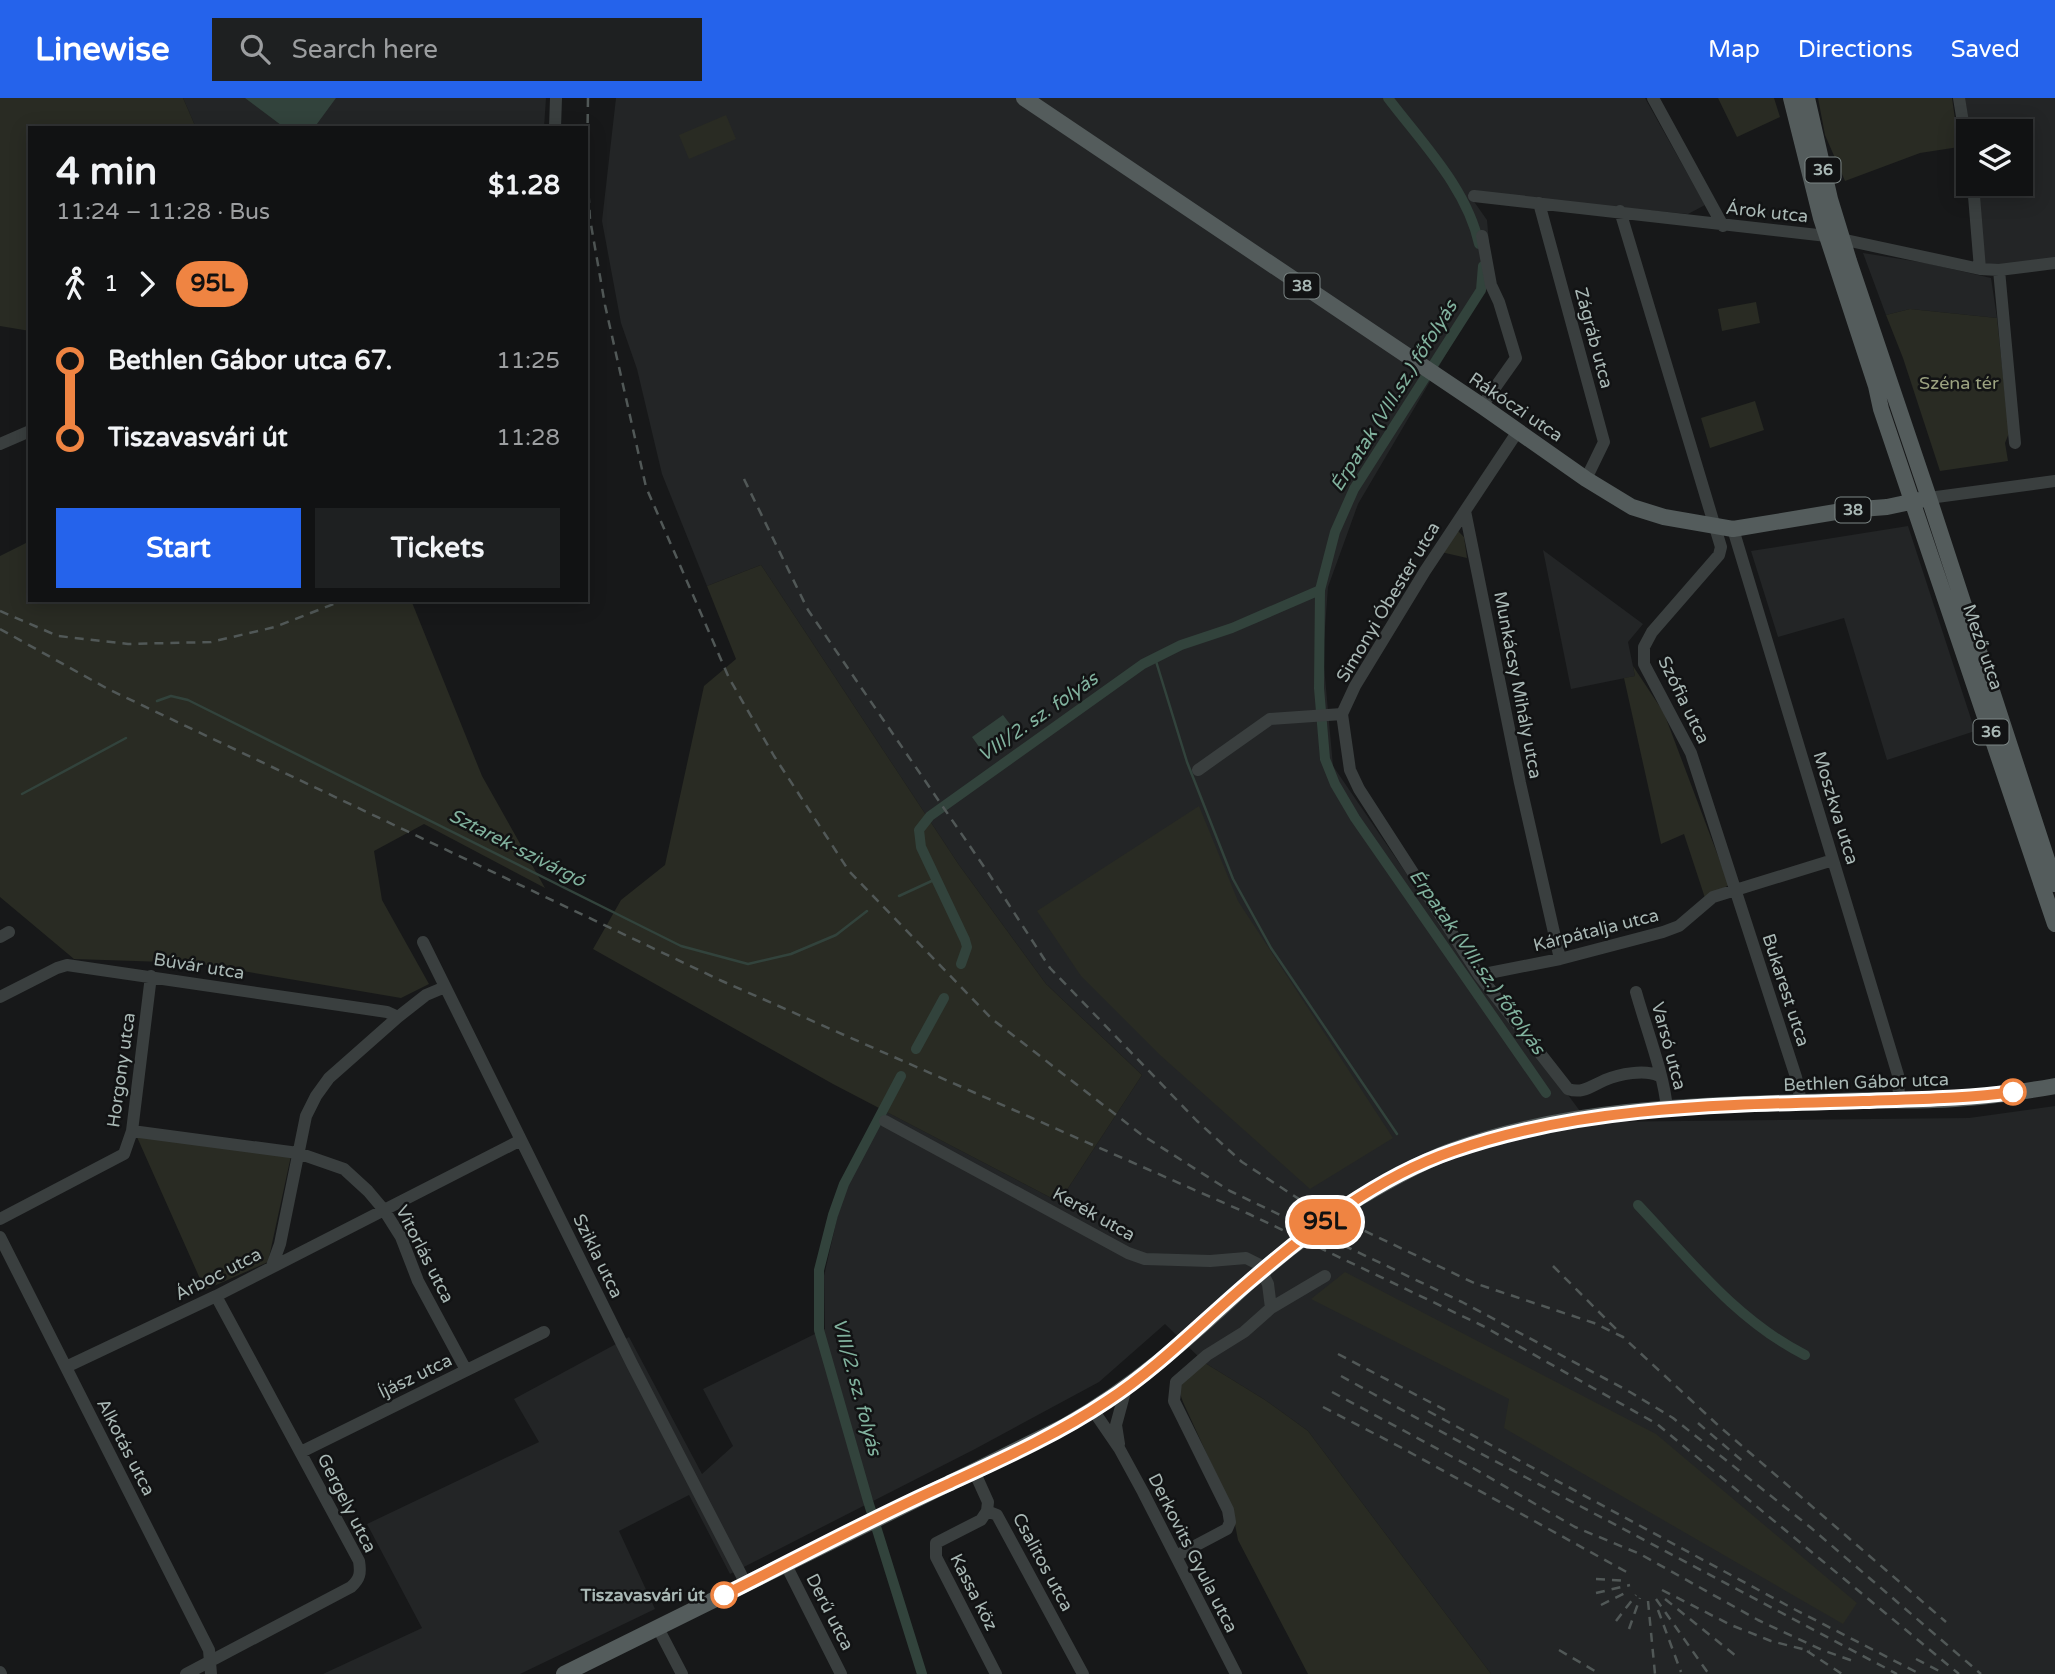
<!DOCTYPE html>
<meta charset="utf-8">
<style>
:root{--surface:#111213;--page:#1e2021;--text:#f1f3f6;--muted:#9c9ea0;--line:#303233;--accent:#2563eb}
body{margin:0;font-family:"Varela Round",sans-serif;background:var(--page);color:var(--text);height:100vh;display:flex;flex-direction:column;font-size:26px;white-space:nowrap}
*{box-sizing:border-box;margin:0}
p{font-size:23px;color:var(--muted)}
.icon{flex:none;width:38px;height:38px;fill:none;stroke:currentColor;stroke-width:2;stroke-linecap:round;stroke-linejoin:round}
.map{position:relative;flex:1;overflow:hidden}
.details{position:absolute;left:28px;top:28px;width:560px;height:476px;display:flex;flex-direction:column;background:var(--surface);border-radius:0px;box-shadow:0 4px 18px #0003,0 0 0 2px var(--line)}
.details>*{flex:none}
.badge{padding:0 14px;border-radius:23px;font-size:24px;line-height:46px}
.controls{position:absolute;left:1956px;top:21px;display:grid;gap:14px}
.controls a{display:grid;place-items:center;width:77px;height:77px;border-radius:0px;background:var(--surface);box-shadow:0 4px 18px #0003,0 0 0 2px var(--line);font-size:35px}
.map>.badge{position:absolute;translate:-50% -50%;box-shadow:0 0 0 4px #fff}
.legs{display:flex;align-items:center;gap:10px;height:77px;padding:0 28px;font-size:23px}
.legs p{margin-inline-start:auto}
.head{display:flex;align-items:center;justify-content:space-between;height:119px;padding:0 28px}
h1{font-size:38px;font-weight:700;line-height:52px}
.button{display:flex;gap:14px;margin-top:auto;padding:14px 28px}
.button a{flex:1;height:80px;border-radius:0px;background:var(--accent);color:#fff;font-size:28px;font-weight:700;line-height:80px;text-align:center}
.button a+a{background:var(--page);color:var(--text)}
ul{padding:0 28px;list-style:none}
li{display:flex;align-items:center;gap:24px;height:77px;font-size:26px}
li i{display:grid;place-items:center;width:10px;height:100%;margin:0 9px;background:currentColor}
li i::after{content:'';width:18px;height:18px;margin:-9px;border:5px solid;border-radius:50%;background:var(--surface)}
li p{margin-inline-start:auto}
li:first-child i{background:linear-gradient(#0000 50%,currentColor 0)}
li:last-child i{background:linear-gradient(currentColor 50%,#0000 0)}
header{display:flex;align-items:center;gap:42px;box-sizing:border-box;height:98px;padding:0 35px;background:var(--accent);color:#fff}
header strong{font-size:33px}
nav{display:flex;gap:38px;margin-inline-start:auto;font-size:24px}
.search{width:490px;height:63px;background:var(--page);display:flex;align-items:center;gap:18px;box-sizing:border-box;padding:0 24px;border-radius:0px;color:var(--muted);font-size:26px}
.map>svg:first-child{display:block}
.built{fill:#232526}
.green{fill:#292b23}
.water{fill:#32433c}
.lines{fill:none;stroke-linecap:round;stroke-linejoin:round}
.stream{stroke:#32433c;stroke-width:2.5}
.canal{stroke:#32433c;stroke-width:10}
.minor{stroke:#3a3f3f;stroke-width:12}
.major{stroke:#545c5c;stroke-width:16}
.rail{stroke:#515857;stroke-width:2.5;stroke-dasharray:9 7;stroke-linecap:butt}
.major-bridge{stroke:#545c5c;stroke-width:16}
.line-1-casing{stroke:#fff;stroke-width:16}
.line-1{stroke:#ef8442;stroke-width:10}
.stop-1-dot{fill:#fff;stroke:#ef8442;stroke-width:3.5}
.labels{text-anchor:middle;dominant-baseline:central;stroke-width:5;stroke-linejoin:round;paint-order:stroke}
.shield{fill:#121314;stroke:#7c8685;stroke-width:2}
.shield-label{font-size:16px;font-weight:bold;fill:#a9b8b5}
.street-label{font-size:18px;fill:#a9b8b5;stroke:#121314}
.park-label{font-size:18px;fill:#9ca381;stroke:#121314}
.stop-label{font-size:18px;font-weight:bold;fill:#a9b8b5;stroke:#121314;text-anchor:end}
.water-label{font-size:19px;font-style:italic;fill:#81b29e;stroke:#121314}
</style>
<header>
<strong>Linewise</strong>
<div class="search"><svg class="icon" aria-label="search" viewBox="0 0 24 24"><circle cx="10" cy="10" r="6"/><path d="M15 15l6 6"/></svg>Search here</div>
<nav><a>Map</a><a>Directions</a><a>Saved</a></nav>
</header>
<div class="map">
<svg width="2055" height="1576" viewBox="0 0 2055 1576">
<rect width="100%" height="100%" fill="#171819"/>
<path class="built" d="M183,0H546L544,30H196Z
M616,0H1645L1705,107L1688,116L1468,95L1487,122L1492,178L1358,406L1328,489L1323,557L1333,668L1430,810L1588,1024L1969,1020L2055,1008V1576H1491L1308,1333L1265,1302L1205,1265L1165,1226L1099,1284L975,1351L730,1476L689,1397L619,1433L655,1511L520,1576H323L422,1530L367,1426L539,1344L514,1301L629,1239L702,1376L733,1348L703,1291L825,1231L824,1178L845,1085L887,1014L1059,1104L1142,977L1046,886L959,767L761,467L707,488L662,376L637,271L621,225L602,123Z
M1959,0H2055V165L1980,171L1973,86H2021V33H1969Z
M1863,155L1926,165L1991,180L1997,220L1910,211L1886,217Z
M1908,428L1975,633L1887,662L1844,520L1778,539L1751,453Z
M1543,452L1643,526L1628,544L1635,578L1571,591Z"/>
<path class="green" d="M0,0H183L196,30H30V233L0,228Z
M1718,0H1774L1780,19L1737,39Z
M1818,0H1952L1959,49L1920,55L1845,83L1825,37Z
M726,17L736,41L689,61L679,37Z
M1756,204L1760,225L1722,233L1718,211Z
M1910,211L1997,220L2009,335L2005,345L2008,363L1940,373L1903,260L1886,217Z
M1755,303L1764,332L1710,350L1701,320Z
M1458,433L1464,439L1467,460L1441,454Z
M30,443V502H411L482,678L545,790L424,726L374,753L382,802L429,886L401,900L195,865L74,861L0,799V458Z
M761,467L959,767L1046,886L1142,977L1059,1104L833,986L593,851L621,802L665,767L704,588L736,561L707,488Z
M1633,568L1664,615L1729,787L1705,800L1684,736L1661,746L1624,580L1635,578Z
M1199,708L1238,803L1393,1040L1310,1091L1160,957L1081,878L1037,813Z
M137,1039L291,1058L268,1164L205,1192Z
M1345,1174L1656,1336L1857,1505L1843,1526L1504,1330L1509,1301L1311,1201Z
M1205,1265L1265,1302L1308,1333L1491,1576H1308L1238,1442L1232,1411L1183,1304L1178,1290Z"/>
<path class="water" d="M245,0H336L314,30H285Z
M1003,617L1013,630L982,653L972,639Z"/>
<g class="lines">
<path class="stream" d="M1155,560L1187,664L1233,781L1271,850L1397,1036
M157,603L171,598L188,602L681,848L748,866L791,856L836,837L867,813
M22,696L126,640
M899,798L936,781"/>
<path class="canal" d="M1388,0C1422,45 1467,90 1479,146
M1483,168L1481,192L1354,391L1335,434L1320,492L1319,590L1325,661L1335,686L1355,720L1546,995
M961,866L967,849L965,842L921,749L919,732L930,718L1143,566L1181,547L1232,530L1320,492
M916,951L944,900
M901,978L844,1086L833,1117L819,1172V1232L868,1403L922,1576
M1638,1107C1690,1162 1736,1222 1805,1257"/>
<path class="minor" d="M1653,0L1723,128
M1959,0L1969,61
M555,30L556,0
M1973,86L1980,171
M1474,98L1827,138L1980,171L1999,172L2055,165
M1539,105L1604,344L1586,381
M1620,113L1721,449L1719,457L1652,534L1644,549V566L1691,655L1796,979L1801,1004
M1999,172L2015,345
M1482,308L1516,260L1499,204L1491,187L1482,138
M1518,333L1425,473L1355,588L1342,616L1350,672L1359,691L1479,877L1568,991C1583,996 1591,988 1605,982C1619,976 1645,971 1659,978
M0,346L30,333
M1929,400L2055,383
M1465,413L1520,685L1560,861
M1733,431L1898,977L1899,1001
M1198,672L1270,621L1342,616
M0,839L9,834
M423,844L632,1266L746,1486
M1479,877L1560,861L1663,834L1679,828L1713,799L1833,762
M1636,894C1646,930 1664,976 1667,1011
M0,899L57,870L67,867L387,914L398,919
M885,1023L1128,1155L1145,1161L1210,1163L1246,1160L1258,1166L1268,1186L1271,1210
M132,1033L298,1055L344,1071L368,1093L384,1112L401,1139L418,1183L466,1272
M0,1121L124,1056L132,1033L151,878
M0,1139L209,1552L211,1576
M272,1168L280,1146L306,1018L316,998L329,980L398,919L426,897L445,889
M66,1269L216,1198L521,1042
M1093,1312L1119,1350L1143,1394L1236,1576
M1119,1346L1116,1327L1126,1290
M301,1354L544,1234
M974,1373L988,1404L987,1413L997,1417L1083,1576
M987,1413L981,1422L936,1445V1459L996,1576
M1176,1458L1227,1431L1230,1424L1228,1412L1174,1303L1176,1284L1207,1257L1244,1234L1271,1210L1325,1178
M786,1467L841,1576
M658,1530L682,1576
M0,1574L1,1576
M186,1576L351,1489C360,1481 361,1475 359,1463L216,1198"/>
<path class="major" d="M1024,0L1482,308L1586,381L1632,409L1664,419L1733,431L1848,412L1887,409L1929,400
M1791,0L1821,120L1876,288L1881,311L2055,826
M1807,0L1830,101L1849,163L1929,400L2055,786
M1354,1103C1384,1085 1415,1067 1448,1054C1579,1004 1732,1007 1869,1002C1891,1002 1912,1003 1933,1002C1973,1001 2016,995 2055,988
M564,1576L1065,1328C1133,1289 1191,1239 1248,1185"/>
<path class="rail" d="M588,0L587,68L590,121L605,207L646,389L729,580L774,658L849,773L992,921L1142,1037L1230,1093L1462,1204L1630,1294L1673,1320L1810,1429L1981,1576
M744,381L808,512L989,776L1050,870L1197,1023L1242,1064L1302,1103L1474,1185L1594,1225L1623,1239L1720,1329L1946,1524
M0,513L58,538L128,546L211,544L275,529L344,502
M0,531L108,591L722,883L1249,1116L1483,1228L1657,1326L1959,1576
M1553,1168L1616,1231
M1338,1256L1445,1312
M1341,1278L1478,1354L1897,1576
M1332,1294L1473,1370L1575,1429L1640,1456L1758,1522L1822,1552L1853,1563
M1323,1309L1402,1350L1632,1477
M1428,1313L1790,1509L1920,1576
M1698,1325L1746,1366
M1596,1481L1627,1483
M1662,1492L1731,1527L1771,1543L1810,1553
M1596,1495L1630,1487
M1656,1501L1708,1575
M1665,1501L1736,1558
M1648,1503L1655,1576
M1601,1507L1625,1495
M1658,1512L1681,1574
M1616,1523L1636,1497
M1629,1531L1640,1500
M1559,1552L1600,1576
M1807,1553L1842,1576
M1916,1561L1943,1575"/>
<path class="major-bridge" d="M1248,1185L1289,1151L1354,1103"/>
</g>
<g class="lines">
<defs>
<path id="line-1" d="M724,1497C798,1460 872,1420 948,1386C1002,1361 1058,1336 1107,1303C1159,1269 1202,1224 1249,1184C1309,1132 1377,1079 1453,1053C1585,1007 1726,1007 1863,1003C1914,1001 1963,1001 2013,994"/>
</defs>
<use href="#line-1" class="line-1-casing"/>
<use href="#line-1" class="line-1"/>
</g>
<g class="stop-1-dot">
<circle cx="2013" cy="994" r="12"/>
<circle cx="724" cy="1497" r="12"/>
</g>
<g class="labels">
<g class="shield">
<rect x="1805.5" y="59.5" width="35" height="25" rx="5"/>
<rect x="1284.5" y="175.5" width="35" height="25" rx="5"/>
<rect x="1835.5" y="399.5" width="35" height="25" rx="5"/>
<rect x="1973.5" y="621.5" width="35" height="25" rx="5"/>
</g>
<g class="shield-label">
<text x="1823" y="72">36</text>
<text x="1302" y="188">38</text>
<text x="1853" y="412">38</text>
<text x="1991" y="634">36</text>
</g>
<g class="street-label">
<text transform="translate(1767 114) rotate(6)">Árok utca</text>
<text transform="translate(1594 240) rotate(75)">Zágráb utca</text>
<text transform="translate(1516 309) rotate(34)">Rákóczi utca</text>
<text transform="translate(1388 504) rotate(-59)">Simonyi Óbester utca</text>
<text transform="translate(1983 549) rotate(71)">Mező utca</text>
<text transform="translate(1518 587) rotate(79)">Munkácsy Mihály utca</text>
<text transform="translate(1684 602) rotate(64)">Szófia utca</text>
<text transform="translate(1836 710) rotate(73)">Moszkva utca</text>
<text transform="translate(1596 832) rotate(-14)">Kárpátalja utca</text>
<text transform="translate(199 868) rotate(9)">Búvár utca</text>
<text transform="translate(1786 892) rotate(72)">Bukarest utca</text>
<text transform="translate(1669 948) rotate(75)">Varsó utca</text>
<text transform="translate(121 972) rotate(-82)">Horgony utca</text>
<text transform="translate(1866 984) rotate(-2)">Bethlen Gábor utca</text>
<text transform="translate(1094 1116) rotate(29)">Kerék utca</text>
<text transform="translate(425 1156) rotate(63)">Vitorlás utca</text>
<text transform="translate(598 1158) rotate(64)">Szikla utca</text>
<text transform="translate(218 1176) rotate(-27)">Árboc utca</text>
<text transform="translate(415 1278) rotate(-26)">Íjász utca</text>
<text transform="translate(126 1349) rotate(63)">Alkotás utca</text>
<text transform="translate(347 1405) rotate(63)">Gergely utca</text>
<text transform="translate(1193 1455) rotate(63)">Derkovits Gyula utca</text>
<text transform="translate(1043 1464) rotate(62)">Csalitos utca</text>
<text transform="translate(974 1494) rotate(63)">Kassa köz</text>
<text transform="translate(830 1514) rotate(63)">Derű utca</text>
</g>
<g class="park-label">
<text x="1959" y="285">Széna tér</text>
</g>
<g class="stop-label">
<text x="705" y="1497">Tiszavasvári út</text>
</g>
<g class="water-label">
<text transform="translate(1394 298) rotate(-58)">Érpatak (VIII.sz.) főfolyás</text>
<text transform="translate(1038 619) rotate(-35)">VIII/2. sz. folyás</text>
<text transform="translate(517 750) rotate(27)">Sztarek-szivárgó</text>
<text transform="translate(1477 864) rotate(55)">Érpatak (VIII.sz.) főfolyás</text>
<text transform="translate(857 1289) rotate(75)">VIII/2. sz. folyás</text>
</g>
</g>
</svg>
<div class="controls">
<a><svg class="icon" aria-label="layers" viewBox="0 0 24 24"><path d="M12 4l9 5-9 5-9-5zM3 14l9 5 9-5"/></svg></a>
</div>
<b class="badge" style="left:1325px;top:1124px;background:#ef8442;color:#111">95L</b>
<section class="details">
<div class="head"><div><h1>4 min</h1><p>11:24 – 11:28 · Bus</p></div><b>$1.28</b></div>
<div class="legs"><svg class="icon" aria-label="walk" viewBox="0 0 24 24"><circle cx="13" cy="4" r="2"/><path d="M13 8l-2 6 4 7M11 14l-3 7M7 12l3-4h3l4 4"/></svg>1<svg class="icon" aria-label="forward" viewBox="0 0 24 24"><path d="M9 5l7 7-7 7"/></svg><b class="badge" style="background:#ef8442;color:#111">95L</b></div>
<ul>
<li><i style="color:#ef8442"></i><b>Bethlen Gábor utca 67.</b><p>11:25</p></li>
<li><i style="color:#ef8442"></i><b>Tiszavasvári út</b><p>11:28</p></li>
</ul>
<div class="button"><a>Start</a><a>Tickets</a></div>
</section>
</div>
